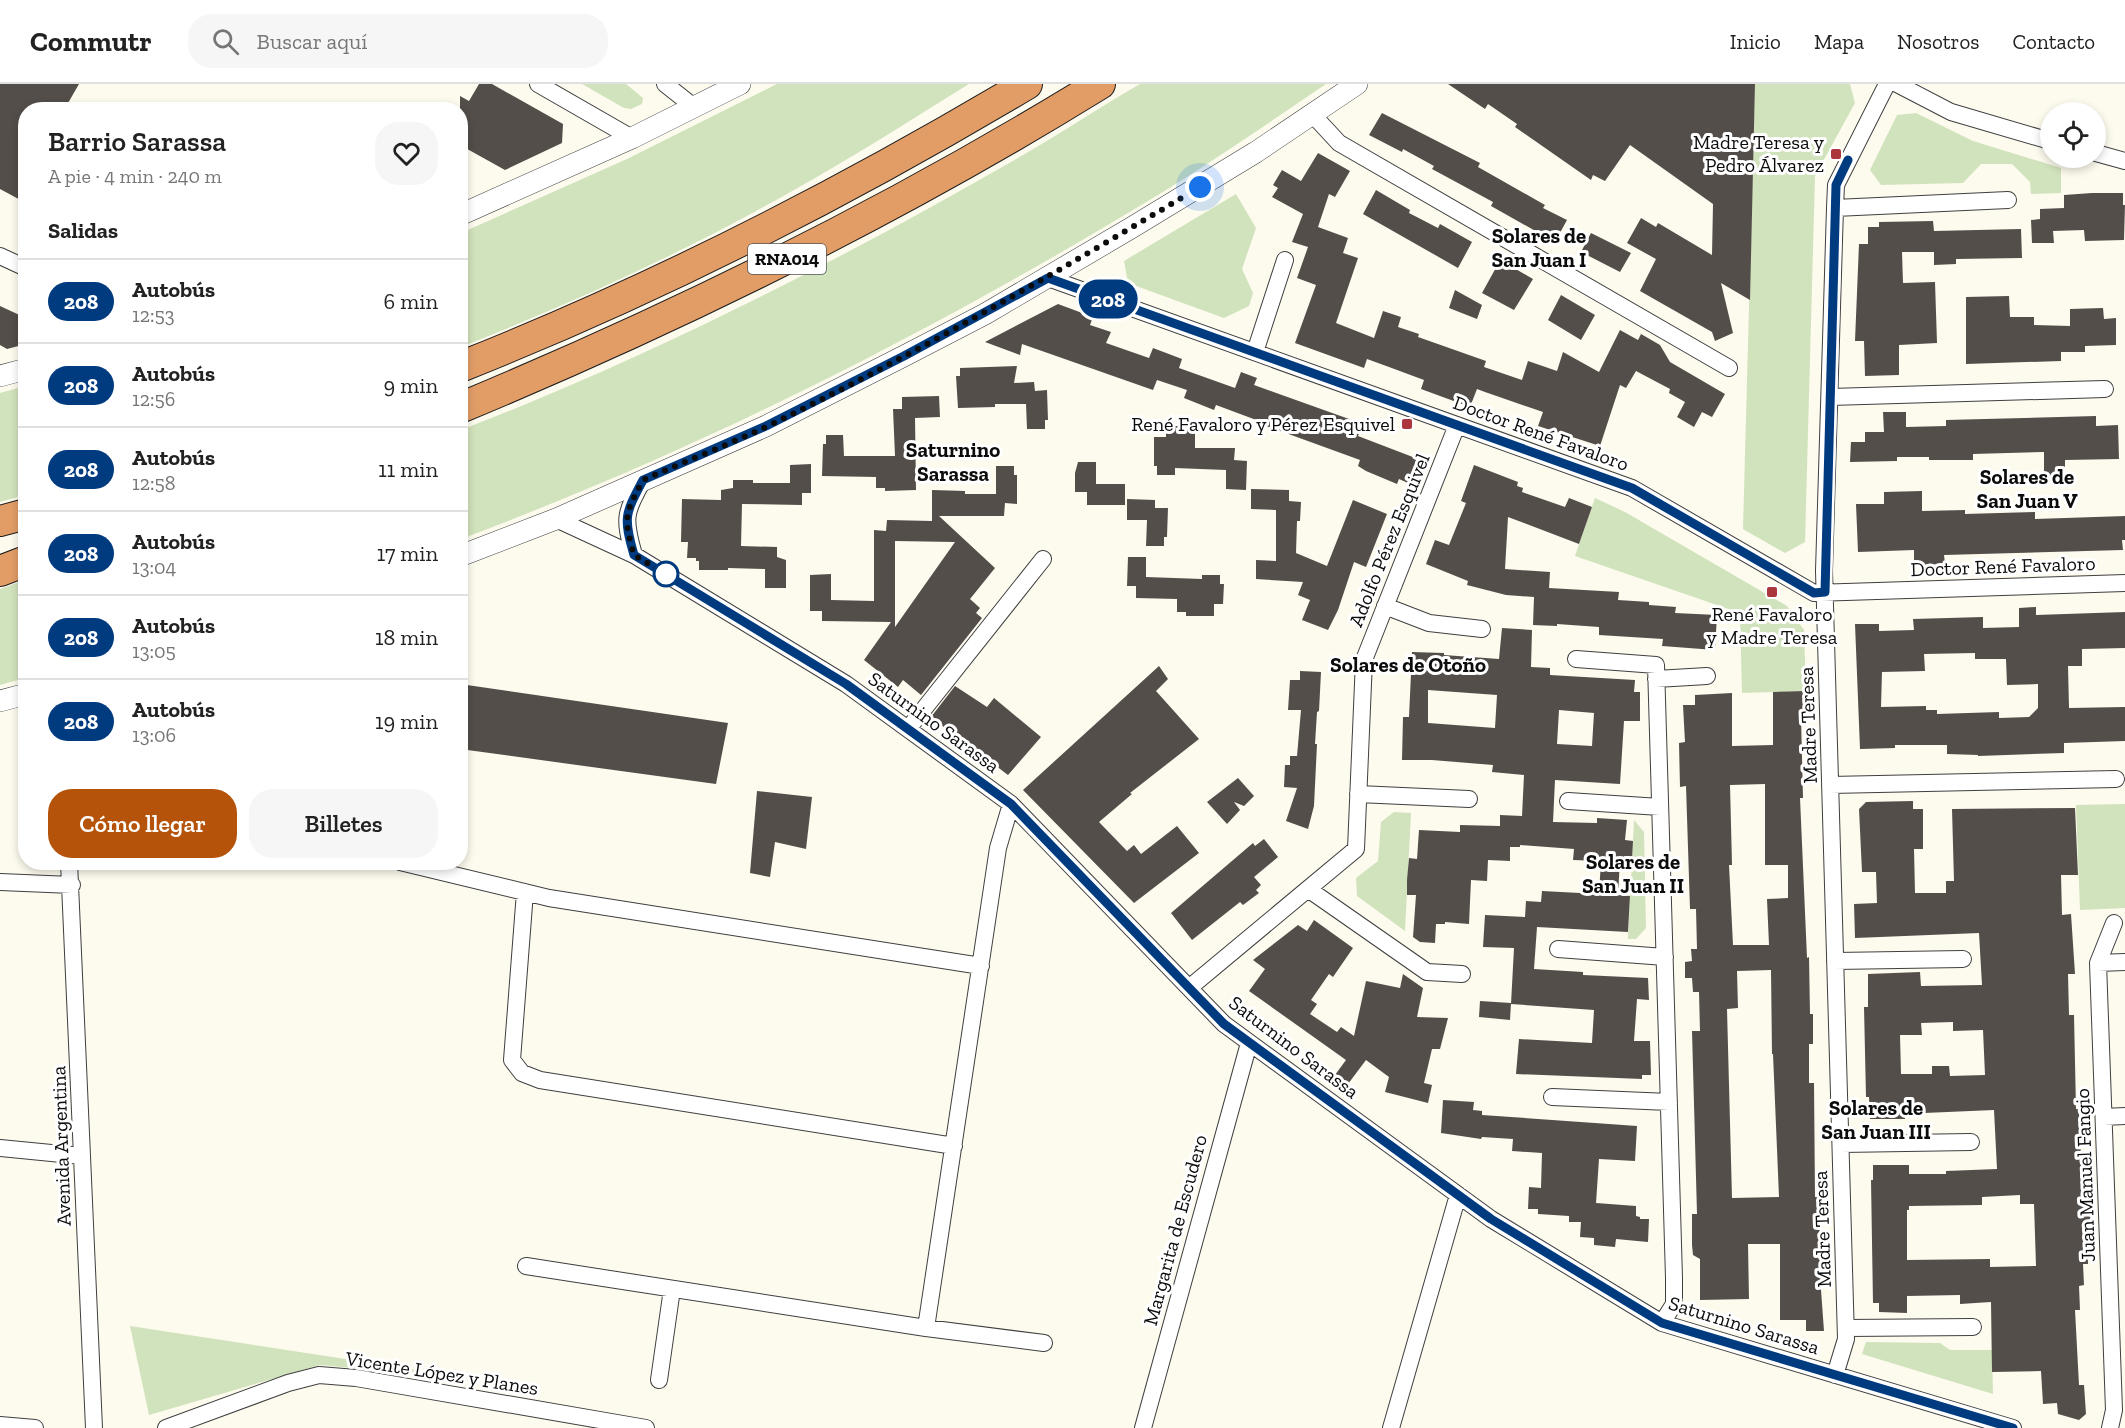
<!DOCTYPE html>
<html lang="es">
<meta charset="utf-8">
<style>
:root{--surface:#fff;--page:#f6f6f6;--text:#222;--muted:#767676;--line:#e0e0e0;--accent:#b45309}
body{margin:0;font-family:"Zilla Slab",serif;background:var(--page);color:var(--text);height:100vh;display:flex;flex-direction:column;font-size:22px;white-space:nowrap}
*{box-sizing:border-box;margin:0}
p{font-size:20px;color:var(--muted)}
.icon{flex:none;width:33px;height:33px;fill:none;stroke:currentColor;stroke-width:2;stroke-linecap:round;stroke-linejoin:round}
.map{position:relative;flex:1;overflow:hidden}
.details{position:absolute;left:18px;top:18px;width:450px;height:768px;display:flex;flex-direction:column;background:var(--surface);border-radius:24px;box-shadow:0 3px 9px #0003}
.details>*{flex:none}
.badge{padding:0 12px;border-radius:20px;font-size:21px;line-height:39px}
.fabs{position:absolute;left:2040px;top:18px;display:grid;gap:12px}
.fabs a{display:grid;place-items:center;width:66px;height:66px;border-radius:50%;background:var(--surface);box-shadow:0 3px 9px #0003;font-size:30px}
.you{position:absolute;width:30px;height:30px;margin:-15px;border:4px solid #fff;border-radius:50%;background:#1a73e8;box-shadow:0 0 0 9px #1a73e833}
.map>.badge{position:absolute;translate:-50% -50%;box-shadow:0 0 0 3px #fff}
h2{padding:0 30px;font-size:22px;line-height:54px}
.round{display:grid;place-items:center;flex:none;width:63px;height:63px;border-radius:24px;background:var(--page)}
.summary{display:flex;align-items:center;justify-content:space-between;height:102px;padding:0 30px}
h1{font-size:28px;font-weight:600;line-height:45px}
.primary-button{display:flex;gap:12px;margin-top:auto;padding:12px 30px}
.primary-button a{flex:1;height:69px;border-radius:24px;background:var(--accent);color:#fff;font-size:24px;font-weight:600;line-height:69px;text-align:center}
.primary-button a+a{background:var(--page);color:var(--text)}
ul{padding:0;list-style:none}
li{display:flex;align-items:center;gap:18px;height:84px;padding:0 30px;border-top:2px solid var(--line)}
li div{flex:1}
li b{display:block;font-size:22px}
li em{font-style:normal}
li .badge{min-width:66px;font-weight:700;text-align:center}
header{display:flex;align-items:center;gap:36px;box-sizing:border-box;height:84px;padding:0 30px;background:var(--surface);border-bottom:2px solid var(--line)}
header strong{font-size:28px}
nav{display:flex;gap:33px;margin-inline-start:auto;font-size:21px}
.search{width:420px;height:54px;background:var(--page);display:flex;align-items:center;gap:15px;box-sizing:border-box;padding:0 21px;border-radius:24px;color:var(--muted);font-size:22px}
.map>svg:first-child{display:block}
.green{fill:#d1e3bc}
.building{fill:#544e4a;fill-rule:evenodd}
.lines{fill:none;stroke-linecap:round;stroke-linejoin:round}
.minor-casing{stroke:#3f3f3f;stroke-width:18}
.tertiary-casing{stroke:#3f3f3f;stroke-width:22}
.motorway-casing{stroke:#1d1d1d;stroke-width:32}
.minor{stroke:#fff;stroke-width:16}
.tertiary{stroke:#fff;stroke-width:21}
.motorway{stroke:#e29d67;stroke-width:30}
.line-casing{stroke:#fff;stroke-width:14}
.line{stroke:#003b80;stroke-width:9}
.walk{stroke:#0c0c0c;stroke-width:6;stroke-dasharray:0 10.8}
.poi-dot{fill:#ab363d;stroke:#fff;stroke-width:2}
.stop-dot{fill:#fff;stroke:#003b80;stroke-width:3}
.labels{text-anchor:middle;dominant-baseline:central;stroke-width:6;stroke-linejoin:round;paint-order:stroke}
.shield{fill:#fff;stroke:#555;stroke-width:1.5}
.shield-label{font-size:18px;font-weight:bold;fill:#0c0c0c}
.poi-label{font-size:20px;fill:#0c0c0c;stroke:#fff;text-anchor:end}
.street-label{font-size:20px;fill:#0c0c0c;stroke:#fff}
.neighbourhood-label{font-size:21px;font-weight:bold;fill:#0c0c0c;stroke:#fff}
</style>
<header>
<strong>Commutr</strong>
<div class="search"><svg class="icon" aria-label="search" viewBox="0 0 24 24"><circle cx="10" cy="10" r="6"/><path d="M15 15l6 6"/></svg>Buscar aquí</div>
<nav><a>Inicio</a><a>Mapa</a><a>Nosotros</a><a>Contacto</a></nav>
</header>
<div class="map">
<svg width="2125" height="1344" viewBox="0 0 2125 1344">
<rect width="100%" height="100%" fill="#fdfaee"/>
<path class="green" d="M582,0H626L643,14L642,20L631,25L624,24Z
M777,0H969C911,36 853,73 794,106C687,167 575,218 461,263V149L627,75Z
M1140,0H1326C1273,36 1221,72 1166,106C942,243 706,363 461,455V346C655,271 843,175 1023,71C1063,48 1100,23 1140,0Z
M1755,0H1850L1855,19L1815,92L1805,458L1785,469L1743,445Z
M1916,29L1973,57L2061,84V109L2031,110L2030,98L2012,80H1981L1963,99L1881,101L1870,86L1897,31Z
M1236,110L1256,144L1242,185L1253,209L1249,222L1224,234L1128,199L1124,177Z
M25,302V411L0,418V309Z
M1595,414L1625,428L1787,522L1804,546L1806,607L1742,609L1740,529L1575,472Z
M25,496V594L0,601V505Z
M2125,720V824L2080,826L2076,721Z
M1394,728L1411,729L1405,847L1357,812L1356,794L1378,777L1381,738Z
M1634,736L1644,748L1646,844L1636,855H1628Z
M130,1242L482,1296L320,1281L149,1331Z
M1866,1258L1940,1259L1950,1266H1992L1993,1310L1862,1270Z"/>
<path class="building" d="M0,0H79L64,26H26V119L0,105Z
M479,0H492L563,40L562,59L505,86L460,61V12L469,17Z
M1448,0H1755L1750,216L1721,199L1733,249L1715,257L1712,248L1640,207L1656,175L1627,159L1641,134L1656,143L1658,139L1712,171L1713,120L1630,61L1605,97L1593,91L1591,96L1515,43L1517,40L1488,20L1485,25Z
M1382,29L1480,79L1478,83L1545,121L1543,124L1567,136L1555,158L1491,122L1493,118L1432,85L1434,82L1403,65L1402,68L1369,51Z
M1318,69L1350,87L1335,113L1329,110L1318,143L1348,154L1343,169L1358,174L1336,239L1374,254L1383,227L1401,233L1398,243L1419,250L1418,253L1486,277L1484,283L1522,296L1528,277L1557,287L1563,268L1599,288L1620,246L1638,256L1641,250L1660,261L1670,278L1725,310L1712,333L1702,328L1694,343L1677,333L1685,318L1669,309L1670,305L1636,287L1626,304L1620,301L1600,362L1538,342L1543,328L1485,308L1477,305L1470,323L1421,305L1424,296L1389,283L1367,275L1364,284L1295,259L1316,201L1297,194L1308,163L1292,158L1303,130L1272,113L1278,104L1273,101L1282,86L1301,97Z
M1376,106L1410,126L1409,129L1438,144L1440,140L1472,158L1458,184L1363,130Z
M2092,109H2123V121H2125L2124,156L2085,157L2084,146L2053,147L2054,159H2032L2031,136L2040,135V125L2064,124V111Z
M1933,137L1934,147L2021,145L2022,174L1956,175V180L1934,181V168H1902L1903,199L1935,198L1937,259L1899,261V291L1865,292L1864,257H1855L1859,160H1868V143H1879V138Z
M1591,149L1631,169L1620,188L1581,168Z
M1502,177L1533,195L1514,226L1482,209L1498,180L1500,181Z
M1455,206L1482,221L1477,235L1449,224Z
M1561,211L1595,231L1581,256L1548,236Z
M2009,212L2010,233H2034V241L2070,242V225L2103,224L2104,235L2116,234V261L2085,262V268H2061V277L1966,280V213Z
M1058,220L1093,233L1090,241L1111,248L1106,259L1149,274L1153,264L1182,275L1179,284L1235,304L1241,288L1257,294L1254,301L1363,340L1358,352L1418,375L1408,399L1399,395L1397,400L1366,387L1358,382L1360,376L1258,339L1259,337L1216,321L1214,326L1184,314L1187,306L1157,296L1153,306L1022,260L1020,271L985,258Z
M0,222L26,234V260L7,265L0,261Z
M1017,282L1014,299L1034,298L1035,307L1047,306L1048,336H1045V345H1027L1026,320H995V323L958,324L956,292H960V284Z
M939,312L940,333L915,334L916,406L885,407V404H876V393L822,392L823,360H826V351H843L844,372H895L893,325H902V313Z
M1883,328H1906V343L1946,342V336L2096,332V342L2118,341L2119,375L2065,376V393L2044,394V368L1973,370V376H1929V373H1897V377L1850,378L1851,358H1865V348H1884Z
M1166,342H1195V364H1235L1234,376L1247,377L1246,406L1226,405V386L1175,384V391H1157V382H1154V353H1166Z
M1078,378H1096V400H1125V421H1087V408H1075V389Z
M811,380V409H802V421L742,420L741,462L777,463V473L786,476V504H765V485L728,484V486H699V477H696V474H687L688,458H681L682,415L721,416V406L733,404V396H753V399H790V381Z
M1474,381L1518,398L1517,402L1523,404L1522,408L1565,423L1569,414L1592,423L1579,460L1508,433L1505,485L1550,488L1549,504L1619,508L1618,516L1649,518V521L1676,523L1675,529L1717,531L1715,566L1662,562L1663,555L1599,551V543L1557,540V542L1533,541L1534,513L1506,511L1467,501L1468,497L1426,480L1435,456L1449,461L1466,419L1461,417Z
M996,382H1014V391H1017V420L1005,419L1004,432H939L995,484L970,515L980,524L976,529L982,534L921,611L903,596L898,603L864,576L891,538L822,537V527H810V491L831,490V516L874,517V446L886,447L887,436L932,437V406L965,407V410H996ZM895,457L955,458L895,543Z
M1251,405L1289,406V417L1301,418L1300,437H1297L1296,469L1327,482L1353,416L1387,430L1366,483L1354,478L1338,526L1328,546L1302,536L1310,516L1298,511L1303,498L1256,495V476L1276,477V426L1251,425Z
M1922,407V427L1965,426V430L2035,428V435L2125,432V456H2122L2123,466L1944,471L1945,480L1914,481V466L1858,468L1856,420H1884V408Z
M1127,415L1155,416V424H1168L1167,453H1164V462H1146L1147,436H1127Z
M1128,473H1146V493L1202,495V491H1220V500H1224L1223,520H1214V532H1186V528H1177V515L1136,514V502H1127Z
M2036,523V531L2125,528V564L2082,565V582H2068L2069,624L2125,623V657L2064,659V669L1978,672V671L1947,670V661H1895V664L1860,665L1855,540H1879V547L1914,546L1913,535L1983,533V544L2019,543V524ZM1975,569V575H2006L2007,601L2038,600V624L2029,633L1999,634V628L1937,630V626H1926V622L1881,623L1882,588L1925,587L1924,570Z
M1502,544L1532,546L1531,583L1550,584V591L1635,596L1634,608H1640V637H1624L1620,700L1555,696L1553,738L1597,739V734L1627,736L1625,756L1633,757L1632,776H1620L1618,811L1630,812L1628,848L1537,843L1534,885L1583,888V891L1648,894L1649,916L1637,915L1634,957H1650L1651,991H1642V995L1516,990L1519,955L1592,959L1594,926L1511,920L1514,864L1483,863L1485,831L1525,833L1526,817L1541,818L1542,807L1599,810L1601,777L1573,776L1574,765L1520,761V763H1510V777L1488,776L1487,797L1471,796L1469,840L1445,838V840H1436L1435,859L1420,858L1413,853L1416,811H1407V796L1409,774L1417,775L1419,746L1460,748V741L1500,742V731L1522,732L1524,691L1492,688L1493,681L1432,676H1402L1403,633H1409L1412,568L1444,569V571L1499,575ZM1428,606L1497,611L1495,644L1428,639ZM1559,626L1594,629L1592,662L1557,660Z
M1159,582L1168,595L1156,607L1199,655L1130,709L1132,710L1099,738L1127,767L1134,761L1141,770L1177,742L1199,769L1134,819L1023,706Z
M1300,587L1321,588L1319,627L1317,628L1315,660H1317L1314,722L1308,745L1286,737L1297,704L1284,703L1285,681H1290V672H1297L1301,626H1288L1290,596H1300Z
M460,600L728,639L716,700L460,665Z
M955,602L987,623L994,614L1041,653L1008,691L983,672L982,673L931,633Z
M1806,607L1807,633H1801L1803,714H1800L1807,874L1809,873L1810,930H1813V960H1809V999H1814L1815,1113H1819L1821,1206L1824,1247H1806V1236H1780V1160H1748L1749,1215L1700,1216V1175L1693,1171L1692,1161V1130H1697L1692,947H1700L1699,908H1693L1692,894H1685V878L1692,877L1691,865H1697L1696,825H1690L1686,702L1680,703L1679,659L1685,658L1683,621H1695V611L1732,609V662L1773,661V608ZM1765,700V781H1788V814L1767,815L1769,861H1733L1729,781H1732L1730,701ZM1771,886L1772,970H1773L1779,1113L1732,1114L1727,925L1738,924L1737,887Z
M1238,694L1254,712L1244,722L1234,718L1240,726L1227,740L1207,718Z
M757,707L812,713L806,765L775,758L770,793L750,789Z
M1913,717V725H1923V765H1914L1915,809H1946V797H1954L1952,725L2075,724L2078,791H2061L2062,831L2071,830L2075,890H2068L2069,931H2074L2076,1025H2079L2082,1101H2090L2092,1139H2087L2088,1180H2083L2084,1201L2079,1202L2080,1226H2075L2079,1301H2084L2086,1330L2079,1336L2058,1330L2057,1319L2043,1320L2041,1287L1992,1288L1991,1218L1960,1220V1211L1907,1212V1229L1879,1228V1219H1873L1871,1096H1873V1081H1909V1090H1946V1087L1997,1085L1994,1026L1924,1029V1031L1905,1032V1035H1870L1869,1013H1866L1864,923H1868V890L1920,888L1921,902L1982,901L1979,849L1855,854L1854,820L1877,819L1876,788H1862L1859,725L1866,718ZM1953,938V947L1983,946L1985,991L1950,992L1949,982H1932V990H1901L1900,951H1922L1921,939ZM2020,1111V1120H2034L2036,1182L1990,1183V1175L1907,1176V1126H1909V1122L1982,1121V1113Z
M1264,755L1278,773L1254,793L1261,801L1256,806L1259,809L1243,821L1240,818L1192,856L1171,829L1253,759L1255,762Z
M1314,836L1353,864L1333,893L1329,890L1311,916L1317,920L1310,930L1337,948L1341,943L1354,952L1366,897L1400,904L1403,890L1423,904L1417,933L1448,934L1440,965H1432L1424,999L1432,1001L1428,1019L1385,1008L1389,993L1366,976L1348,1000L1335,991L1346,976L1249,907L1265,885L1253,876L1298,841L1307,847Z
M1480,917L1511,919L1510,936L1479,933Z
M1443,1016L1474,1018L1473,1026L1482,1027V1031L1637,1042L1635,1077L1599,1075L1596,1119L1636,1122V1132L1640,1133V1135H1649L1648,1158L1616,1155L1615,1163L1594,1161V1154L1580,1153L1581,1138H1569V1132L1538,1130V1125H1528L1529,1103L1541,1104L1542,1069L1512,1067L1513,1055L1482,1053L1481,1055L1441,1049Z"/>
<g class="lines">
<defs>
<path id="minor" d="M538,0L632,54
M665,0L694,23
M1897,0L1951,28L2050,57
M1313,31L1339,59L1729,284
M2096,69L2125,77
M1835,124L2008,116
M0,172L26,184
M1048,194L1632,404L1814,509L2125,499
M1255,268L1285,176
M1830,313L2105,305
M556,435L634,471L846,600L1011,720L1224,940L1491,1135L1662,1239L2013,1344
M634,471C623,433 625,430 643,396
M1385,522L1429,539L1482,545
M1576,575L1656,581L1674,1194V1220L1662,1239
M1656,595L1707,592
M908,645L1043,475
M1830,701L2116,695
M1358,710L1469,715
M1568,717L1660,723
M69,778L94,1344
M400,778L549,814L981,882
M0,798L72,801
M1308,805L1427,888L1462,890
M525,808L512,976L522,989L540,996L954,1062
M1558,865L1665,873
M1835,877L1963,875
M2098,879L2125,878
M1189,904L1356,765L1364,576L1457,341
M1552,1013L1669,1018
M2104,1033L2125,1032
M1841,1060L1971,1058
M0,1064L82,1072
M526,1182L926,1244L1044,1259
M926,1244L998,764L1011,720
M1846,1244L1973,1243
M1835,1291L1846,1255L1824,487L1835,124L1836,101L1887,0
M659,1296L672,1205
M0,1341L35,1344
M166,1344L288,1299L319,1291L356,1294L646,1344
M1143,1344L1249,959
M1391,1344L1458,1111
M2110,1344L2114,1326L2098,879L2114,839"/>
<path id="tertiary" d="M460,131L632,54L740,0
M0,292L26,285
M460,472L556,435L766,342L904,272L985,230L1131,144L1256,68L1357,0
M0,617L26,610"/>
<path id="motorway" d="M460,283C657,205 846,108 1027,0
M460,324C681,232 896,126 1100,0
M0,437L26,430
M0,487L26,477"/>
</defs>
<use href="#minor" class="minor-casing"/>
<use href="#tertiary" class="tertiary-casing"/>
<use href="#motorway" class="motorway-casing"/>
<use href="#minor" class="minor"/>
<use href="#tertiary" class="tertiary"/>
<use href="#motorway" class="motorway"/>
</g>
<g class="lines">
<defs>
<path id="line" d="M1848,76L1836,101L1825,508L1814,509L1632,404L1048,194L904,272L766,342L643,396C625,430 623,433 634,471L846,600L1011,720L1224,940L1491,1135L1662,1239L2013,1344"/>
</defs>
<use href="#line" class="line-casing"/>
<use href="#line" class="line"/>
<path class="walk" d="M666,490L634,471C623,433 625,430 643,396C684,378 727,361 768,342C916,270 1059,187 1200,103"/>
</g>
<g class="poi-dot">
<rect x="1830" y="64" width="12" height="12" rx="3"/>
<rect x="1401" y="334" width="12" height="12" rx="3"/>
<rect x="1766" y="502" width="12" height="12" rx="3"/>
</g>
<circle class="stop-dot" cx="666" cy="490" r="12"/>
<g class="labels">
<rect class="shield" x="748" y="160" width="78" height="30" rx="4.5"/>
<g class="shield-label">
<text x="787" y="175">RNA014</text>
</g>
<g class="poi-label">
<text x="1824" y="58">Madre Teresa y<tspan x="1824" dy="23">Pedro Álvarez</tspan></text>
<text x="1395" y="340">René Favaloro y Pérez Esquivel</text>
<text x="1772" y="530" text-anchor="middle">René Favaloro<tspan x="1772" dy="23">y Madre Teresa</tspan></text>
</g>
<g class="street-label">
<text transform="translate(1541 349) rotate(20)">Doctor René Favaloro</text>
<text transform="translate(1389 456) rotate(-68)">Adolfo Pérez Esquivel</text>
<text transform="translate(2003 482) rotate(-2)">Doctor René Favaloro</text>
<text transform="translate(934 638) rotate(36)">Saturnino Sarassa</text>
<text transform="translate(1808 641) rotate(-92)">Madre Teresa</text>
<text transform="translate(1294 963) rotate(37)">Saturnino Sarassa</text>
<text transform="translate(61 1062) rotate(-92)">Avenida Argentina</text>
<text transform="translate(2085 1091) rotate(-92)">Juan Manuel Fangio</text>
<text transform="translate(1822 1145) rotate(-92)">Madre Teresa</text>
<text transform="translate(1175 1146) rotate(-75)">Margarita de Escudero</text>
<text transform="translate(1744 1241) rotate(17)">Saturnino Sarassa</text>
<text transform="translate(442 1289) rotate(9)">Vicente López y Planes</text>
</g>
<g class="neighbourhood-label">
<text x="1539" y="151">Solares de<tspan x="1539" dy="24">San Juan I</tspan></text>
<text x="953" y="365">Saturnino<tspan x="953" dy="24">Sarassa</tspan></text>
<text x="2027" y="392">Solares de<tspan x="2027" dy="24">San Juan V</tspan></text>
<text x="1408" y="580">Solares de Otoño</text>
<text x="1633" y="777">Solares de<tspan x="1633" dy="24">San Juan II</tspan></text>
<text x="1876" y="1023">Solares de<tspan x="1876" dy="24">San Juan III</tspan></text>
</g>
</g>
</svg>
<div class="fabs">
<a><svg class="icon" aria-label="locate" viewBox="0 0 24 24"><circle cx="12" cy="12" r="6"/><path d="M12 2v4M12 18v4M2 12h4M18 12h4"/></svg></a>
</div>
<div class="you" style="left:1200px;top:103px"></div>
<b class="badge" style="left:1108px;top:215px;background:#003b80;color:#fff">208</b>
<section class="details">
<div class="summary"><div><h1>Barrio Sarassa</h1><p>A pie · 4 min · 240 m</p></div><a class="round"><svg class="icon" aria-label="heart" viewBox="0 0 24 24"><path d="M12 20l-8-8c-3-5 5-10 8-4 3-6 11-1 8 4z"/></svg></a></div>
<h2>Salidas</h2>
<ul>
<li><span class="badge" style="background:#003b80;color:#fff">208</span><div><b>Autobús</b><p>12:53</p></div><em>6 min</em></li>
<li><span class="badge" style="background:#003b80;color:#fff">208</span><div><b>Autobús</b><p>12:56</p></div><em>9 min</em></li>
<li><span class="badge" style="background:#003b80;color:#fff">208</span><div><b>Autobús</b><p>12:58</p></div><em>11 min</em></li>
<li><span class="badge" style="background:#003b80;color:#fff">208</span><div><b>Autobús</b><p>13:04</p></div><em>17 min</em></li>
<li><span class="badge" style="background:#003b80;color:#fff">208</span><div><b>Autobús</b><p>13:05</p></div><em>18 min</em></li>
<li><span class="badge" style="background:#003b80;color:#fff">208</span><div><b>Autobús</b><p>13:06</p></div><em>19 min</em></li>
</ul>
<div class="primary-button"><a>Cómo llegar</a><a>Billetes</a></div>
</section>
</div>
